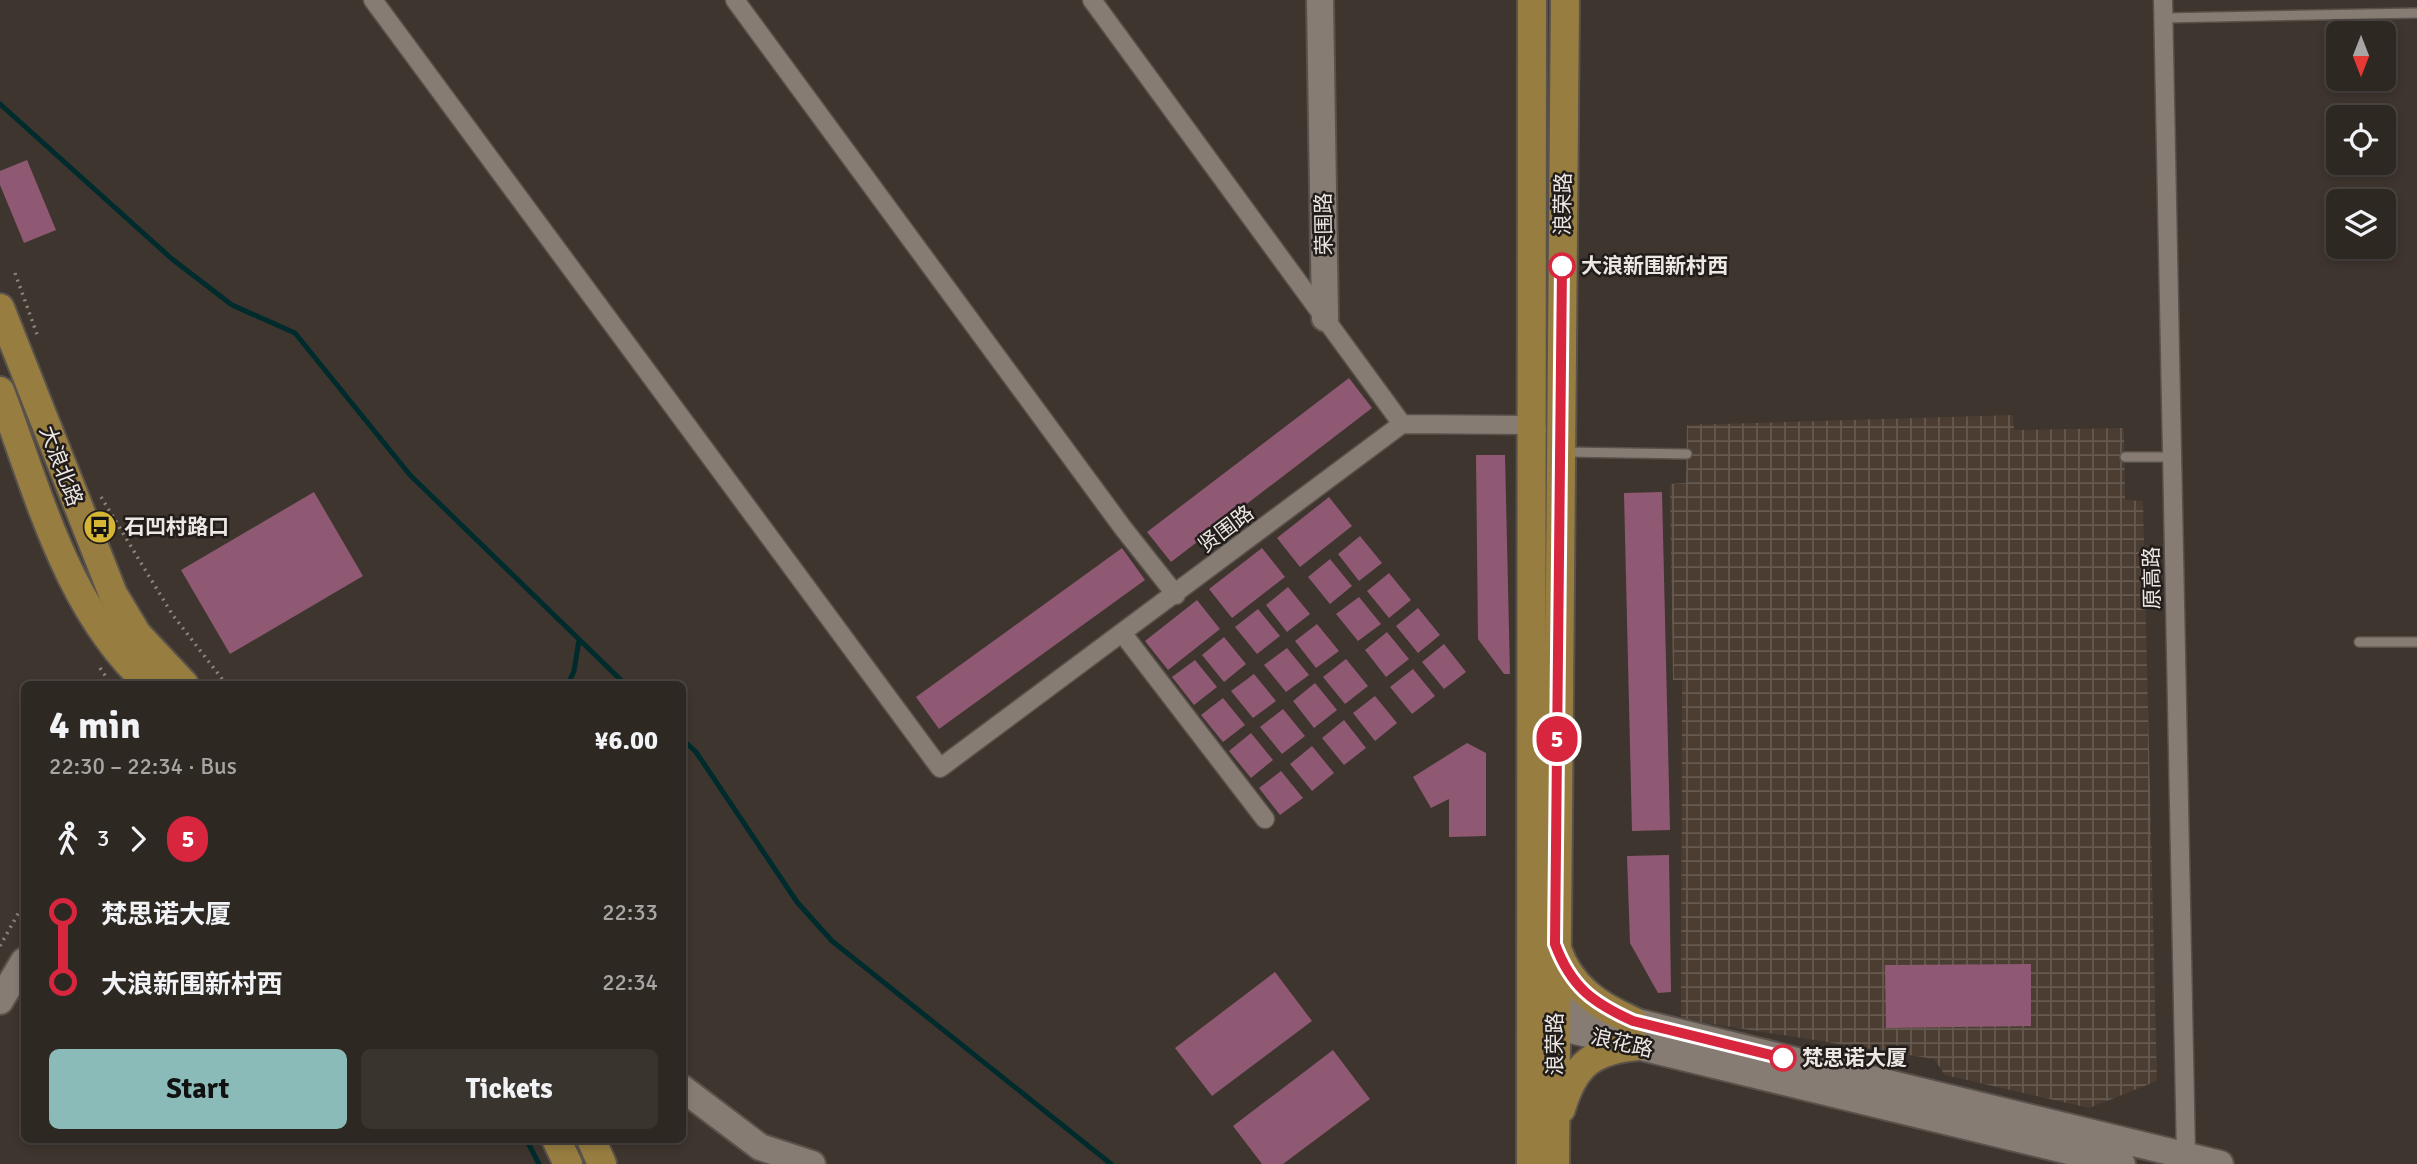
<!DOCTYPE html>
<meta charset="utf-8">
<style>
:root{--surface:#2e2822;--page:#3a342f;--text:#f1f3f6;--muted:#a7a6a5;--line:#494440;--accent:#8bbbb9}
body{margin:0;font-family:Signika,"Noto Sans SC",sans-serif;background:var(--page);color:var(--text);height:100vh;display:flex;flex-direction:column;font-size:26px;white-space:nowrap}
*{box-sizing:border-box;margin:0}
p{font-size:23px;color:var(--muted)}
.icon{flex:none;width:38px;height:38px;fill:none;stroke:currentColor;stroke-width:2;stroke-linecap:round;stroke-linejoin:round}
.map{position:relative;flex:1;overflow:hidden}
.details{position:absolute;left:21px;top:681px;width:665px;height:462px;display:flex;flex-direction:column;background:var(--surface);border-radius:10px;box-shadow:0 4px 10px #0003,0 0 0 2px var(--line)}
.details>*{flex:none}
.badge{padding:0 14px;border-radius:23px;font-size:24px;line-height:46px}
.needle{width:46px;rotate:180deg}
.tools{position:absolute;left:2326px;top:21px;display:grid;gap:14px}
.tools a{display:grid;place-items:center;width:70px;height:70px;border-radius:10px;background:var(--surface);box-shadow:0 4px 10px #0003,0 0 0 2px var(--line);font-size:35px}
.map>.badge{position:absolute;translate:-50% -50%;box-shadow:0 0 0 4px #fff}
.legs{display:flex;align-items:center;gap:10px;height:77px;padding:0 28px;font-size:23px}
.legs p{margin-inline-start:auto}
.summary{display:flex;align-items:center;justify-content:space-between;height:119px;padding:0 28px}
h1{font-size:38px;font-weight:700;line-height:52px}
.cta{display:flex;gap:14px;margin-top:auto;padding:14px 28px}
.cta a{flex:1;height:80px;border-radius:10px;background:var(--accent);color:#111;font-size:28px;font-weight:700;line-height:80px;text-align:center}
.cta a+a{background:var(--page);color:var(--text)}
ul{padding:0 28px;list-style:none}
li{display:flex;align-items:center;gap:24px;height:70px;font-size:26px}
li i{display:grid;place-items:center;width:10px;height:100%;margin:0 9px;background:currentColor}
li i::after{content:'';width:18px;height:18px;margin:-9px;border:5px solid;border-radius:50%;background:var(--surface)}
li p{margin-inline-start:auto}
li:first-child i{background:linear-gradient(#0000 50%,currentColor 0)}
li:last-child i{background:linear-gradient(currentColor 50%,#0000 0)}
.map>svg:first-child{display:block}
.industrial{fill:url(#industrial-grid)}
.lines{fill:none;stroke-linecap:round;stroke-linejoin:round}
.stream{stroke:#002b2d;stroke-width:5}
.building{fill:#8f5973}
.lane-casing{stroke:#59514b;stroke-width:12}
.street-casing{stroke:#59514b;stroke-width:21}
.secondary-casing{stroke:#59514b;stroke-width:30}
.primary-casing{stroke:#59514b;stroke-width:32}
.path{stroke:#8b837d;stroke-width:3.5;stroke-dasharray:2 5;stroke-linecap:butt}
.lane{stroke:#867c74;stroke-width:9}
.street{stroke:#867c74;stroke-width:18}
.secondary{stroke:#867c74;stroke-width:26}
.primary{stroke:#977e40;stroke-width:28}
.line-1-casing{stroke:#fff;stroke-width:16}
.line-1{stroke:#d7263d;stroke-width:10}
.stop-1-dot{fill:#fff;stroke:#d7263d;stroke-width:3.5}
.labels{text-anchor:middle;dominant-baseline:central;stroke-width:5;stroke-linejoin:round;paint-order:stroke}
.street-label{font-size:21px;fill:#ede7e3;stroke:#221d1a}
.stop-label{font-size:21px;font-weight:bold;fill:#ede7e3;stroke:#221d1a;text-anchor:start}
.poi-label{font-size:21px;font-weight:bold;fill:#ede7e3;stroke:#221d1a;text-anchor:start}
</style>
<div class="map">
<svg width="2417" height="1164" viewBox="0 0 2417 1164">
<defs>
<pattern id="industrial-grid" width="8" height="8" patternUnits="userSpaceOnUse" patternTransform="scale(1.75)"><rect width="8" height="8" fill="#4b3d32"/><path d="M0 4h8M4 0v8" fill="none" stroke="#655950"/></pattern>
</defs>
<rect width="100%" height="100%" fill="#3e352e"/>
<path class="industrial" d="M2013,415L2014,430L2124,428L2125,500L2143,501L2157,1081L2089,1108L1945,1075L1934,1059L1681,1019L1682,680H1673L1670,484L1686,483L1687,425Z"/>
<g class="lines">
<path class="stream" d="M0,104L172,259L232,305L295,333L410,475L625,684
M568,684L574,671L579,640
M682,739L696,752L797,902L832,941L1111,1164
M526,1139L539,1164"/>
</g>
<path class="building" d="M27,160L56,230L24,243L0,185V171Z
M1349,378L1372,408L1171,562L1147,532Z
M1476,455H1505L1510,674H1504L1478,639Z
M314,492L363,576L230,654L181,570Z
M1662,492L1670,830L1632,831L1624,493Z
M1329,497L1352,526L1300,567L1277,538Z
M1360,536L1382,563L1359,581L1338,554Z
M1122,548L1145,580L939,729L916,697Z
M1262,548L1285,577L1232,618L1209,589Z
M1330,559L1352,586L1330,604L1308,577Z
M1389,573L1411,600L1389,618L1367,591Z
M1288,587L1310,614L1287,632L1266,605Z
M1359,597L1381,624L1358,641L1336,614Z
M1197,600L1220,629L1168,670L1145,641Z
M1418,608L1440,635L1418,653L1396,626Z
M1258,609L1280,636L1257,654L1235,627Z
M1317,624L1339,651L1316,668L1295,641Z
M1387,632L1409,659L1386,677L1365,650Z
M1224,637L1246,664L1224,682L1202,655Z
M1444,644L1466,672L1444,689L1422,662Z
M1287,648L1309,675L1286,692L1264,665Z
M1346,659L1368,686L1345,704L1323,677Z
M1195,660L1217,687L1194,705L1172,677Z
M1413,669L1435,696L1412,714L1390,687Z
M1254,674L1276,701L1253,718L1231,691Z
M1315,683L1337,710L1314,728L1293,701Z
M1375,696L1397,723L1375,741L1353,713Z
M1223,698L1245,725L1223,742L1201,715Z
M1283,709L1305,736L1282,754L1260,727Z
M1344,720L1366,748L1344,765L1322,738Z
M1251,733L1273,760L1251,778L1229,751Z
M1467,743L1486,753V836L1449,837V799L1431,808L1413,777Z
M1312,746L1334,773L1312,791L1290,764Z
M1281,771L1303,798L1280,815L1259,788Z
M1669,855L1671,992L1658,993L1630,943L1627,856Z
M2031,964V1026L1886,1028L1885,965Z
M1275,972L1312,1021L1212,1096L1175,1048Z
M1333,1050L1370,1099L1283,1164H1262L1233,1126Z"/>
<g class="lines">
<defs>
<path id="lane" d="M2163,18L2417,13
M1566,452L1687,454
M2125,457H2173
M2359,642H2417"/>
<path id="street" d="M373,0L940,768L1402,424L1531,425L1537,430
M735,0L1123,528L1176,595
M1092,0L1402,424
M2163,0L2186,1156
M1123,634L1265,819"/>
<path id="secondary" d="M1320,0L1325,318
M0,1001L24,961
M1538,1008L1555,1002L2220,1164
M1540,1017L1555,1026L2122,1164
M682,1088L760,1147L812,1164"/>
<path id="primary" d="M0,308L113,594L137,634L184,684
M0,391C38,491 67,610 149,684
M1557,949C1570,987 1598,1006 1633,1021
M1561,1109C1574,1065 1592,1050 1638,1046
M556,1139L568,1164
M591,1139L602,1164
M1531,1164L1532,0
M1555,1164L1565,0"/>
</defs>
<use href="#lane" class="lane-casing"/>
<use href="#street" class="street-casing"/>
<use href="#secondary" class="secondary-casing"/>
<use href="#primary" class="primary-casing"/>
<path class="path" d="M15,273L38,337
M101,497L172,614L226,684
M100,668L111,684
M0,946L24,903"/>
<use href="#lane" class="lane"/>
<use href="#street" class="street"/>
<use href="#secondary" class="secondary"/>
<use href="#primary" class="primary"/>
</g>
<g class="lines">
<defs>
<path id="line-1" d="M1562,266L1555,944C1571,987 1593,1003 1633,1021L1783,1058"/>
</defs>
<use href="#line-1" class="line-1-casing"/>
<use href="#line-1" class="line-1"/>
</g>
<defs>
<symbol id="bus-disc" viewBox="-11 -11 22 22"><circle r="9.5" fill="#d5b534" stroke="#221d1a"/><path d="M-5-6H5V4H4V6H2V4H-2V6H-4V4H-5ZM-3.5-4V0h7V-4ZM-3.5 1.2v1.5H-2V1.2ZM2 1.2v1.5H3.5V1.2Z" fill="#111"/></symbol>
</defs>
<g fill-rule="evenodd">
<use href="#bus-disc" x="81" y="508" width="38" height="38"/>
</g>
<g class="stop-1-dot">
<circle cx="1562" cy="266" r="12"/>
<circle cx="1783" cy="1058" r="12"/>
</g>
<g class="labels">
<g class="street-label">
<text transform="translate(1563 204) rotate(-89)">浪荣路</text>
<text transform="translate(1324 224) rotate(-91)">荣围路</text>
<text transform="translate(61 466) rotate(69)">大浪北路</text>
<text transform="translate(1226 529) rotate(-37)">贤围路</text>
<text transform="translate(2152 578) rotate(-91)">原高路</text>
<text transform="translate(1622 1043) rotate(13)">浪花路</text>
<text transform="translate(1555 1044) rotate(-90)">浪荣路</text>
</g>
<g class="stop-label">
<text x="1581" y="266">大浪新围新村西</text>
<text x="1802" y="1058">梵思诺大厦</text>
</g>
<g class="poi-label">
<text x="124" y="527">石凹村路口</text>
</g>
</g>
</svg>
<div class="tools">
<a><svg class="needle" viewBox="-14 -14 28 28"><path d="M0-13l5 13h-10z" fill="#e53935"/><path d="M0 13l5-13h-10z" fill="#a7a6a5"/></svg></a>
<a><svg class="icon" aria-label="locate" viewBox="0 0 24 24"><circle cx="12" cy="12" r="6"/><path d="M12 2v4M12 18v4M2 12h4M18 12h4"/></svg></a>
<a><svg class="icon" aria-label="layers" viewBox="0 0 24 24"><path d="M12 4l9 5-9 5-9-5zM3 14l9 5 9-5"/></svg></a>
</div>
<b class="badge" style="left:1557px;top:739px;background:#d7263d;color:#fff">5</b>
<section class="details">
<div class="summary"><div><h1>4 min</h1><p>22:30 – 22:34 · Bus</p></div><b>¥6.00</b></div>
<div class="legs"><svg class="icon" aria-label="walk" viewBox="0 0 24 24"><circle cx="13" cy="4" r="2"/><path d="M13 8l-2 6 4 7M11 14l-3 7M7 12l3-4h3l4 4"/></svg>3<svg class="icon" aria-label="forward" viewBox="0 0 24 24"><path d="M9 5l7 7-7 7"/></svg><b class="badge" style="background:#d7263d;color:#fff">5</b></div>
<ul>
<li><i style="color:#d7263d"></i><b>梵思诺大厦</b><p>22:33</p></li>
<li><i style="color:#d7263d"></i><b>大浪新围新村西</b><p>22:34</p></li>
</ul>
<div class="cta"><a>Start</a><a>Tickets</a></div>
</section>
</div>
